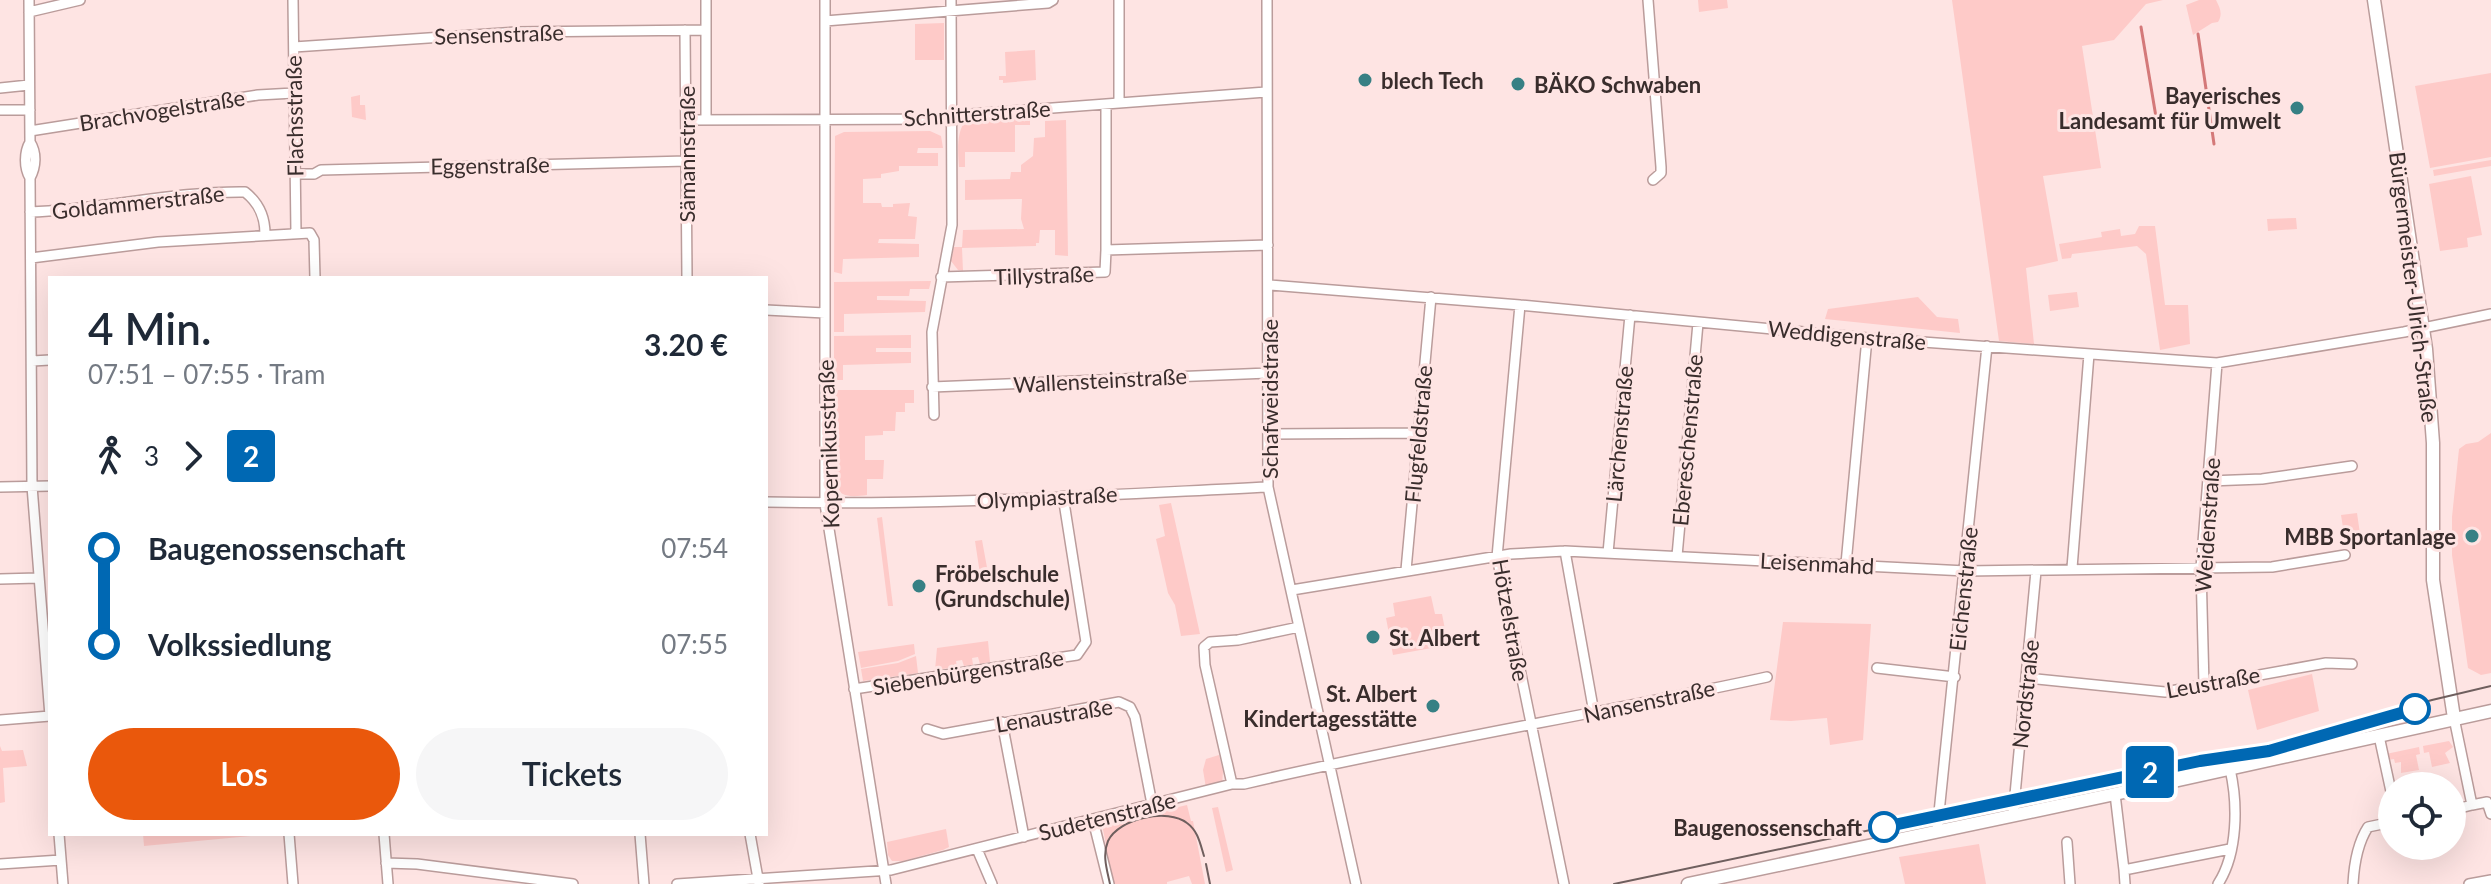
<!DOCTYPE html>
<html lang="de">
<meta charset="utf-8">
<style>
:root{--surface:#fff;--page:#f6f6f7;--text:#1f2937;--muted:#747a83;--accent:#ea580c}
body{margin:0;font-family:Lato,sans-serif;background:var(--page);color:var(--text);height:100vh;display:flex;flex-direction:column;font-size:30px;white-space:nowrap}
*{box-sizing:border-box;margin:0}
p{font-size:26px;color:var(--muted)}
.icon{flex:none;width:44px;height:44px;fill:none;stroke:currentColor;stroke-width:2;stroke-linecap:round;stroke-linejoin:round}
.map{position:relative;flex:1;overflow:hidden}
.side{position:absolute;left:48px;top:276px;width:720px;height:560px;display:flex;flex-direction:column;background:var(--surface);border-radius:0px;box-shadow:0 8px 32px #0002}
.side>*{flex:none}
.badge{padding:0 16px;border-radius:6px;font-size:28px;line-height:52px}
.buttons{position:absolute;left:2378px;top:772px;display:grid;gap:16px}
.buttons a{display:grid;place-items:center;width:88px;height:88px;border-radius:50%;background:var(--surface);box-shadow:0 8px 32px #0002;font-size:40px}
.map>.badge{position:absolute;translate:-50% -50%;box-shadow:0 0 0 4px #fff}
.legs{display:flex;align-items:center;gap:12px;height:88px;padding:0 40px;font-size:26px}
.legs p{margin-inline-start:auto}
.summary{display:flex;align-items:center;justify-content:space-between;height:136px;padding:0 40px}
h1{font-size:44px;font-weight:600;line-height:60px}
.primary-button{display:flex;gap:16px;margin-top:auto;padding:16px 40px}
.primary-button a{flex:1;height:92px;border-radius:48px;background:var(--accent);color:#fff;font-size:32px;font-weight:600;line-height:92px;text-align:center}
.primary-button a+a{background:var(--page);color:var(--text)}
ul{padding:0 40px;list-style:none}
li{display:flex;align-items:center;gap:28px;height:96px;font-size:30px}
li i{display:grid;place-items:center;width:12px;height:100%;margin:0 10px;background:currentColor}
li i::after{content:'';width:20px;height:20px;margin:-10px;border:6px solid;border-radius:50%;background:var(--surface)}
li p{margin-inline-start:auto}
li:first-child i{background:linear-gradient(#0000 50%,currentColor 0)}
li:last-child i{background:linear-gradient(currentColor 50%,#0000 0)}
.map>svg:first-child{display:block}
.green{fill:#fecac8}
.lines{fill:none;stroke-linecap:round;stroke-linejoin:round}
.stream{stroke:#d47979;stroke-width:3}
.minor-casing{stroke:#ba9c9b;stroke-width:12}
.secondary-casing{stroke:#ba9c9b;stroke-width:15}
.minor{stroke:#fff;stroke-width:9}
.secondary{stroke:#fff;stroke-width:12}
.tram{stroke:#6f5f5e;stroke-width:2}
.line-1-casing{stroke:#fff;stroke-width:18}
.line-1{stroke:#0068b3;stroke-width:12}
.poi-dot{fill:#378084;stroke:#fee4e3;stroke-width:3}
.stop-1-dot{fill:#fff;stroke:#0068b3;stroke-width:4}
.labels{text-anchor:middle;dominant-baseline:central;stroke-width:6;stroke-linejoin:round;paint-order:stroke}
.street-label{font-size:22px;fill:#392d2c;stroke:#fee4e3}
.poi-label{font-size:22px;font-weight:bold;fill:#392d2c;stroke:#fee4e3;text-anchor:start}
.stop-label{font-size:22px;font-weight:bold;fill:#392d2c;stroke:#fee4e3;text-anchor:end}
</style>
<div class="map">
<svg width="2491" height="884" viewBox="0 0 2491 884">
<rect width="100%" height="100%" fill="#fee4e3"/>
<path class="green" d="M1698,0H1727L1728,8L1699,12Z
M1952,0H2163L2146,4L2114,40L2082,46L2101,168L2043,176L2058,261L2026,268L2034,344L1999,341Z
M2199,0H2216C2220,8 2223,14 2218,22L2212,23L2193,35L2186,5Z
M944,23V60H915V24Z
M1035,50L1036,80L1003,83V80H999V76H1006L1005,52Z
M2491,73V157L2430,168L2415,86Z
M360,95V105H365L366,120L352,117L351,97Z
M1030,115V125H1015V152H965V167H959C958,152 956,132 966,120Z
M1066,120L1068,256L1055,255V230H1040L1039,243H1036V246L962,248L963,271L958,270L951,261L954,247H962L963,230L1024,229L1021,219L1022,199L965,200V180L1010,179L1011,172H1021V165L1033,156L1034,138L1045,137V121Z
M930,131L941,136L943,148H918L917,153H938V166H899V171L881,174V178L863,179V203H881L882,207H893V204L910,203L908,216L917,217L915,239H879L878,243L919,244V257L843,259L842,274L834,272L835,136L844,132Z
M2491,160V166L2434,176L2433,170Z
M2471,176L2482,235L2467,238L2468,247L2440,251L2429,184Z
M2296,218L2297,229L2268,231L2267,219Z
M2139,226H2155L2165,305H2188L2190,344L2160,350L2146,254L2137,246L2072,254L2071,258L2062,259L2059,244L2102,237L2101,232L2120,229L2121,236L2135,234Z
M931,281L929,289H910L909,296H877V300L926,301L925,312L844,314V332H834V282Z
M2077,292L2079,307L2050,311L2048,295Z
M1918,297L1937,317L1958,319L1960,333L1825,319L1828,309Z
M911,335V348H876V352H911V363L843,365V380H834V336Z
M834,390H914V403H905V412H896L895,431H883V435L865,436V460H884L883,479H867V495C852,497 839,498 834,483Z
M2491,433V673L2481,675L2468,668L2452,555V517L2459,449L2466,444L2478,442Z
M1171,503L1200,634L1181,636L1175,605L1168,593L1156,539L1165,536L1159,505Z
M2357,513L2361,541L2345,540L2341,515Z
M882,517L893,606H888L877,518Z
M982,540L988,573L980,574L975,541Z
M1431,596L1435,614H1442L1448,645L1393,655L1386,618L1395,616L1393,603Z
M1783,622L1871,624L1863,740L1830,745L1827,718L1791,721L1770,720Z
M988,641L990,662L980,664L978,657L972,658L973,665L964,666L962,660L956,661L957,667L935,670L937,648Z
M914,644L915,654L898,661L861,668L858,652Z
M916,656L918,673L863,681L861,669L898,663Z
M2312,674L2319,711L2257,730L2248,690Z
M2449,741L2453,747L2445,753L2450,763L2432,767L2429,752L2424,753L2423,746Z
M0,746L2,751L23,750L27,766L3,768L5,802L0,803V832Z
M2419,747L2420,754L2416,755L2419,770L2401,773V762L2395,763L2394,759L2387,760L2386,754Z
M1219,755L1223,771L1222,785L1206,788L1203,770L1206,759Z
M1187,805L1191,821H1193L1205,884H1192L1189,876L1167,882V884H1112C1108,864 1107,846 1102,825Z
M1218,807L1233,870L1226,872L1212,808Z
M946,829L949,847L943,850L903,861H892L888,855L887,842Z
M143,834H273L144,846Z
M1979,844L1986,884H1905L1899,857Z"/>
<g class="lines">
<path class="stream" d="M2141,27L2156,117
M2198,34L2214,144"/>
<defs>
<path id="minor" d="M293,0L296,233
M706,0V120
M825,0V504L886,884
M1267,0L1268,487L1356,884
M1648,0L1661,167V173L1653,180
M29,12L80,0
M825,21L1048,3L1053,0
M685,30L687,278
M294,47L517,32L706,30
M0,88L29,85
M1119,103V0
M0,110H30
M686,120L943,119L958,115L1266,92
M30,131L258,95L294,93
M295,174H314L321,170L687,161
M30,178C36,167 37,153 30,142
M30,212C102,210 173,191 245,192C259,203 265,216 265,234
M1106,250V104
M31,258L158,242L310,233L314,240L315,278
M941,277L1105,272L1106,250L1268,245
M1269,285L1520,305L1867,338L2217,363L2404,332L2491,314
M1520,305L1497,557L1564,884
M766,310L825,313
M32,361L50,360
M932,387L1268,373
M934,415L932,332L952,225L951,0
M1269,434L1418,433
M2209,481L2262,479L2352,466
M0,487L50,486
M766,502C933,506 1101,495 1268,487
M1565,551L1594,713
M1608,553L1630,315
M1677,556L1698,323
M1846,564L1867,338
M2072,568L2089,354
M1406,570L1431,297
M0,579L38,578
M1292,590L1511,554L1565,551L1966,571L2272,567L2345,555
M1877,668L1955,677
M2027,678L2165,692L2326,663L2352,664
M2204,686L2201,568L2217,363
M854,689L1077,655L1086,642L1063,496
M2454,718L2472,805L2487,802L2491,814
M0,720L50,716L32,486L30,178C24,168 24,152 30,142L29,0
M1002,722L1024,837
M927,729L943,734L1119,702L1130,707L1135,717L1152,804
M2379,736L2392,796
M1232,784L1205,665L1204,647L1210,642L1238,640L1299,627
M2115,794L2124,870
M2452,810L2472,805
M2013,816L2036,571
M1093,820L1109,884
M1937,832L1987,346
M59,834L63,884
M289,834L293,884
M384,834L388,884
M640,834L644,884
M750,834L759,884
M2067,842L2070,884
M977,849L992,884
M386,863L417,864L573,884
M0,864L61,860
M677,884L891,870L1232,784H1244C1418,743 1593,715 1767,677
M2125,884L2124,870L2230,849
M2218,884C2238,853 2238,804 2230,769
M2353,884C2354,865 2357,844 2368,827L2392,822
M2469,884L2491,880"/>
<path id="secondary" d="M2374,0L2426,349L2433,443V580L2454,718
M1688,884L2115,794L2491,711"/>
</defs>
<use href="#minor" class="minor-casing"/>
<use href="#secondary" class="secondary-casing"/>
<use href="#minor" class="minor"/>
<use href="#secondary" class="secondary"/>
<path class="tram" d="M1206,864L1210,884
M1110,884C1107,870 1102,855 1108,841C1119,818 1168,808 1187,823C1198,831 1200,843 1204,856
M1614,884L2269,746L2432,700L2491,686"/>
</g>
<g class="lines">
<defs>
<path id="line-1" d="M1884,827L2200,761L2269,751L2415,709"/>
</defs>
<use href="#line-1" class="line-1-casing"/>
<use href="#line-1" class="line-1"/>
</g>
<g class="poi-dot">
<circle cx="1365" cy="80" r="8"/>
<circle cx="1518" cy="84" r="8"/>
<circle cx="2297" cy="108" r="8"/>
<circle cx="2472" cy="536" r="8"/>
<circle cx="919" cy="586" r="8"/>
<circle cx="1373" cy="637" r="8"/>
<circle cx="1433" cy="706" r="8"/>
</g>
<g class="stop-1-dot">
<circle cx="2415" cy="709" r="14"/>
<circle cx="1884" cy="827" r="14"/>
</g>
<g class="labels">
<g class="street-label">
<text transform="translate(499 34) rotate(-2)">Sensenstraße</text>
<text transform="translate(162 110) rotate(-9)">Brachvogelstraße</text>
<text transform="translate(977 113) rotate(-4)">Schnitterstraße</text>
<text transform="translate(294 116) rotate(-91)">Flachsstraße</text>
<text transform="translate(686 154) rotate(-90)">Sämannstraße</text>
<text transform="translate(490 165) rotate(-1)">Eggenstraße</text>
<text transform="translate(138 202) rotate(-6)">Goldammerstraße</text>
<text transform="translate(1044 275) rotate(-2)">Tillystraße</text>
<text transform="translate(2414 287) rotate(83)">Bürgermeister-Ulrich-Straße</text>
<text transform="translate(1847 335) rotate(5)">Weddigenstraße</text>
<text transform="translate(1100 380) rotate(-3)">Wallensteinstraße</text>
<text transform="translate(1269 399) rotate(-90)">Schafweidstraße</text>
<text transform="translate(1418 434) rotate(-85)">Flugfeldstraße</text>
<text transform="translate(1619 434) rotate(-85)">Lärchenstraße</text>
<text transform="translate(1687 440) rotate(-85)">Ebereschenstraße</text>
<text transform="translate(828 444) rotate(-92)">Kopernikusstraße</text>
<text transform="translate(1047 497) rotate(-3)">Olympiastraße</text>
<text transform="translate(2207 525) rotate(-86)">Weidenstraße</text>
<text transform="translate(1817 563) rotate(3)">Leisenmahd</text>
<text transform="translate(1963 589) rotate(-84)">Eichenstraße</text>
<text transform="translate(1511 620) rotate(80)">Hötzelstraße</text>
<text transform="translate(968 672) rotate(-9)">Siebenbürgenstraße</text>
<text transform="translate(2213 682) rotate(-10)">Leustraße</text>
<text transform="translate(2025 694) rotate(-84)">Nordstraße</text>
<text transform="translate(1649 701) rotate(-12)">Nansenstraße</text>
<text transform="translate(1054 715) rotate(-9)">Lenaustraße</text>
<text transform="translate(1107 816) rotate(-14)">Sudetenstraße</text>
</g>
<g class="poi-label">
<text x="1381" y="80">blech Tech</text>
<text x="1534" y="84">BÄKO Schwaben</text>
<text x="2281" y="95" text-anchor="end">Bayerisches<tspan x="2281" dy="25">Landesamt für Umwelt</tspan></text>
<text x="2456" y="536" text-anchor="end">MBB Sportanlage</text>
<text x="935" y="573">Fröbelschule<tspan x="935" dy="25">(Grundschule)</tspan></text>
<text x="1389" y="637">St. Albert</text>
<text x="1417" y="693" text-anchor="end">St. Albert<tspan x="1417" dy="25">Kindertagesstätte</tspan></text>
</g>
<g class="stop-label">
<text x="1862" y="827">Baugenossenschaft</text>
</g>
</g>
</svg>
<div class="buttons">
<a><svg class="icon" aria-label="locate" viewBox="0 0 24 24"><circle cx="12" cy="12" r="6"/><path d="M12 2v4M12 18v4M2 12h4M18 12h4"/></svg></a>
</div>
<b class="badge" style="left:2150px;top:772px;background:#0068b3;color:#fff">2</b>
<section class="side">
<div class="summary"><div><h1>4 Min.</h1><p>07:51 – 07:55 · Tram</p></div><b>3.20 €</b></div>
<div class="legs"><svg class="icon" aria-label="walk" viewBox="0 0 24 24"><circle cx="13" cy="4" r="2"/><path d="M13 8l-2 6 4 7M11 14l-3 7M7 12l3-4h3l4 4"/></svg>3<svg class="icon" aria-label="forward" viewBox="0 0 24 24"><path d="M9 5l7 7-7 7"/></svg><b class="badge" style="background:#0068b3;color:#fff">2</b></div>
<ul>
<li><i style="color:#0068b3"></i><b>Baugenossenschaft</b><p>07:54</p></li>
<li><i style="color:#0068b3"></i><b>Volkssiedlung</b><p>07:55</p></li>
</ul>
<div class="primary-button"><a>Los</a><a>Tickets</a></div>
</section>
</div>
